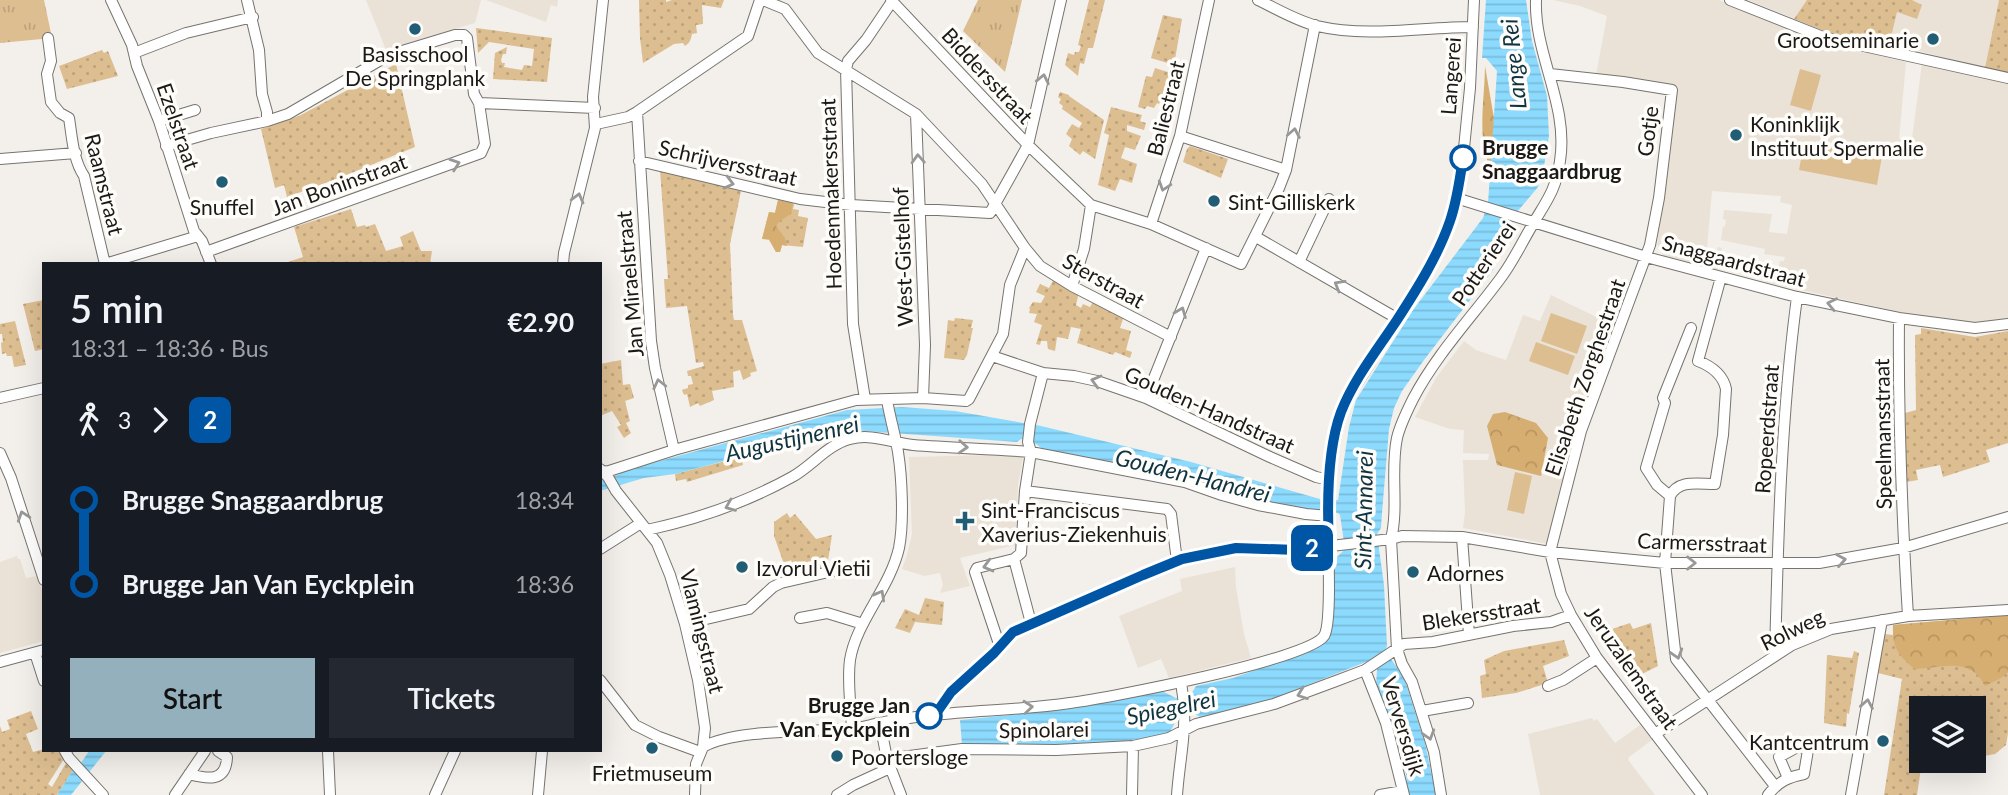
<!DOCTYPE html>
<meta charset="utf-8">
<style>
:root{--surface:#171b24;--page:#242831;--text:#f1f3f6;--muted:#9ea1a6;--accent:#93b0bc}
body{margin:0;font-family:Lato,sans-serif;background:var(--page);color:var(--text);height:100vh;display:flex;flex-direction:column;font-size:26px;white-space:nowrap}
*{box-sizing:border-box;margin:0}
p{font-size:23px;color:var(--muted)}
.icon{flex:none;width:38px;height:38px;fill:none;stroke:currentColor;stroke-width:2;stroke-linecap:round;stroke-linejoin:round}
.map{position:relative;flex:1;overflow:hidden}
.details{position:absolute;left:42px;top:262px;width:560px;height:490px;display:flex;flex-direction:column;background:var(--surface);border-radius:0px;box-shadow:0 7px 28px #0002}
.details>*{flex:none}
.badge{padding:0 14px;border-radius:10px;font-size:24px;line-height:46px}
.fabs{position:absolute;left:1909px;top:696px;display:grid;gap:14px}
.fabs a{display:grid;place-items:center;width:77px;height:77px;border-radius:0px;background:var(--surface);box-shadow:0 7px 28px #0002;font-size:35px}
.map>.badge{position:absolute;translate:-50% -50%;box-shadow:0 0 0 4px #fff}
.legs{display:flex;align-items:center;gap:10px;height:77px;padding:0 28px;font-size:23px}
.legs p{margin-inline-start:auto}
.head{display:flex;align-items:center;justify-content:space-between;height:119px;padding:0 28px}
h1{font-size:38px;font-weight:600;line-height:52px}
.primary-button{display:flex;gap:14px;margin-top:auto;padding:14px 28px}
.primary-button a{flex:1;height:80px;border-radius:0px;background:var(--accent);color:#111;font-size:28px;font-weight:600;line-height:80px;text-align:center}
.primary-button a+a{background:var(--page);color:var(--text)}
ul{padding:0 28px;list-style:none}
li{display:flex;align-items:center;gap:24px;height:84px;font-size:26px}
li i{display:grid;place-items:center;width:10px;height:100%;margin:0 9px;background:currentColor}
li i::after{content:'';width:18px;height:18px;margin:-9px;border:5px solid;border-radius:50%;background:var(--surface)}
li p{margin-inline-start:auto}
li:first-child i{background:linear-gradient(#0000 50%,currentColor 0)}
li:last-child i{background:linear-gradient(currentColor 50%,#0000 0)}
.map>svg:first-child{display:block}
.built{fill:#eae2d6}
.grass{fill:url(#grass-dots)}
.forest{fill:url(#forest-crowns)}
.park{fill:url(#park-tufts)}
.pitch{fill:#ddbe91}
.water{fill:url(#water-rules)}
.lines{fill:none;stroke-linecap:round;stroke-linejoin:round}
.minor-casing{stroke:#77746f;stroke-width:12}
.minor{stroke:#fff;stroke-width:10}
.oneway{stroke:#989897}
.line-1-casing{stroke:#fff;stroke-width:16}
.line-1{stroke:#0056a4;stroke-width:10}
.poi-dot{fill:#215d75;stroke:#fffdfa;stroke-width:2.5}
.stop-1-dot{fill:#fff;stroke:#0056a4;stroke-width:3.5}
.labels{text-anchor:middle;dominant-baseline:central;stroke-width:7;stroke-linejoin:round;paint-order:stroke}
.poi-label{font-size:21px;fill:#1b1918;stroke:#fffdfa;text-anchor:start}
.street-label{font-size:21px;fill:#1b1918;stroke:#fffdfa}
.stop-label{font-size:21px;font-weight:bold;fill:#1b1918;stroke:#fffdfa;text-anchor:start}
.water-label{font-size:23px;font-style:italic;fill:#0e3341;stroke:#fffdfa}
</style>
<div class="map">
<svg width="2008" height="795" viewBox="0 0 2008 795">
<defs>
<pattern id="grass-dots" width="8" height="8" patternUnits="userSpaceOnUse" patternTransform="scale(1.75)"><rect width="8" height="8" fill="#ddbe91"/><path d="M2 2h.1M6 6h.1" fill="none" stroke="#bda37c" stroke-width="1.8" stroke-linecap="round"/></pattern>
<pattern id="forest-crowns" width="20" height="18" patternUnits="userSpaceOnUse" patternTransform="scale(1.75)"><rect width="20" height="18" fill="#d7ae71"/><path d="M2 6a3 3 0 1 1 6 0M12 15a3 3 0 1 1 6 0" fill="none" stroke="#b89561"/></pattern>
<pattern id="park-tufts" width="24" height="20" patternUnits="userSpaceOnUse" patternTransform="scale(1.75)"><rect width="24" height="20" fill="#ddbe91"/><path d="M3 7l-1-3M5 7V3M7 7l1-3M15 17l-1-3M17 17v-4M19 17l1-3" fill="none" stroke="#bda37c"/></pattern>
<pattern id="water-rules" width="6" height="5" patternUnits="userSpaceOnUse" patternTransform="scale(1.75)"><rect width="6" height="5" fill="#8cdbfe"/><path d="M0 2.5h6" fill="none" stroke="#78bbd9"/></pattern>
</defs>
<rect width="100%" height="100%" fill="#f3efea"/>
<path class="built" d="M366,0H481L475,23L386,50Z
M486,0H558L557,7L551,5L546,22Z
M1553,0H1719L1823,42L1906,62L1899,139H1912L1922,63L2008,82V318L1978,323L1904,315L1891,310L1766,282L1768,270L1778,272L1780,261H1784L1785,257L1764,254L1765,249L1721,240L1723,226L1725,227L1726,220L1723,219L1724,210L1772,214L1769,232L1787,234L1792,205L1780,202L1781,196L1712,191L1707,248L1717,250L1718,247L1722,248L1718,270L1664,256L1657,245L1678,87L1596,75L1607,16L1580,6Z
M1748,0H2008L1985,68L1911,49L1827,32Z
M1551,295L1615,326L1548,544L1463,528L1465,512L1463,460H1488L1489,454L1463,453L1464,430L1450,429L1415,417L1436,378L1464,341L1476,350L1506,360L1523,315L1540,321Z
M992,455L1023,457L1018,485L1016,545L960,558L970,586L940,593L943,585L940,573L924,576L902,569L907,555L912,534L909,457Z
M17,556L18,559H20L26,578L37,576L44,596V641L0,653V562Z
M1235,567L1236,587L1244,634L1251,658L1169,678L1161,659L1138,668L1119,616L1182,591L1180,579Z
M1592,718L1594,721L1597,719L1615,743L1640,725L1652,740L1629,757L1628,760L1655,795H1540L1528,734Z"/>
<path class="grass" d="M639,0H666V2L672,0H724L721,8L702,5L703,24L696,25L697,33L692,34C691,39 690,43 685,46L683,43L674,44L643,63L640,38Z
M1089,0H1105L1093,48H1088L1084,64L1080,63L1078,76L1065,65L1068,53L1074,55L1075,52H1079L1081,46L1078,45Z
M1807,0H1912L1922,5L1917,19L1897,12L1889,45L1827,32L1794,19Z
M1999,0H2008V73L1985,68Z
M1163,15L1182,19L1174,65L1151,58Z
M476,28L552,38L547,82L493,79L495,53L507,47L506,54H503L501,60L502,63H505L504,67L522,70L524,65L532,66L534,49L489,42L478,53Z
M102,50L104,53L108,51L118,76L67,89L59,66Z
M396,64L415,147L334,180L287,197L284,185L275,188L261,129L299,116Z
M1155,68L1171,73L1159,104L1157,103L1154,108L1147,106L1145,109L1138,107L1146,76L1152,77Z
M1060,92L1069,95V96L1104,120L1095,159L1083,151L1080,155L1069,146L1072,139L1066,134L1072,124L1079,128L1082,123L1062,109L1063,106L1059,103L1061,99L1058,97Z
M1111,107L1142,115L1140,121L1146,123L1144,130L1127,125V131L1141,136L1135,150L1125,147L1121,158L1137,164L1132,183L1120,179L1115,191L1098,185L1109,135L1104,133Z
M1190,146L1228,159L1221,178L1183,162L1187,149Z
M660,170L741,191L730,244L733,315L734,320H742L757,371L750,373L751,376L743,380L740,370L733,372L734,387L712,391L714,400L700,406L698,403L690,407L687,394L684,395L682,390L688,388V385L693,384L691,376H688L687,371L704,366L703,362L696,363L687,306L666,308L664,279H668Z
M778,200L794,204L793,209L799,210L798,216L808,218L803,247L782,245L780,252H776L769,240L762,239L769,212L775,213Z
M351,209L357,227L365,225L366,227L375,224L386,251L403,246L400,237L413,231L421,251H432L430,264H286L285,263L303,257L294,227Z
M1054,279L1079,292L1076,305L1081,308L1083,304L1090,307L1094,300L1124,316L1120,328L1131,331L1126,350L1132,352L1130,358L1115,352L1113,355L1077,343L1081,329L1071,327L1068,339L1057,337L1055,351L1048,349L1047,341H1041L1040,345L1036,344L1042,325L1034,322L1037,314L1029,313L1030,309L1029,308L1033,302L1041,303L1045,296L1036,292L1040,284L1049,288Z
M44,300V349L35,351L23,304Z
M955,318L973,320L971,328H973L967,355L964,360L944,358L948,320L954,321Z
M15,321L26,365L14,367L12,356H7L6,353L2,354L1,343L3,342L2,334H0V324Z
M1921,328L1975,337L2008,331V443L1986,450L1990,462L1943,477L1940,465L1916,470L1918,480L1906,482L1905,413L1916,410L1915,335L1921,334Z
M621,360L623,385L630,384L634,398L625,401L630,421L626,423L631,433L624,438L617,427L621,425L612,411L600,416V364Z
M741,457L743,465L687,482L686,479L676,481L675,474Z
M787,513L790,518L795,514L816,539L832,535L827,567L797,576L791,560L784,564L774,536V522Z
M925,598L944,602L942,625L915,622L910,633L895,628L905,609L919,615Z
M2008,615V733L2006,745L1995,754L1974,758V709H1922V761H1956L1921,768L1917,795H1884L1902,679L1878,673L1885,634L1893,635V625Z
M1630,623L1633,629L1651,623L1658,666L1642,674L1612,629Z
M1564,640L1569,656L1543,666L1548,683L1516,693L1482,698L1480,676L1486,674L1484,660L1504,651Z
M1854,651L1859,653L1849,714L1847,713L1846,727L1824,723L1827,655L1852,658Z
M31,711L38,729L26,734L33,752L44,749V751H58L64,759L48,784L52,787L66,763L73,770L57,795H0V726L2,732L10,729L7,720Z"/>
<path class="forest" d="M1485,66L1495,124L1491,168C1476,143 1485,96 1485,66Z
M778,200L793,203L791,214L780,221L776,226L785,238L787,246L782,245L780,252H776L769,239H762L769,212L775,213Z
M1505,412L1536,423L1548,438L1541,476L1497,465L1487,426L1493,414Z
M2008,615V672L2001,678L1985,686C1970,656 1943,668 1915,669C1899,656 1892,648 1893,625Z"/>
<path class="park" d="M0,0H44L52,38L0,43Z
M978,0H1022L1005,72L963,31Z"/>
<path class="pitch" d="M1800,69L1821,75L1811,111L1790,105Z
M1804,142L1882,156L1877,185L1799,170Z
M1551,313L1587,326L1577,354L1541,341Z
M1536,342L1575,356L1568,375L1529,361Z
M1515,472L1532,476L1524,514L1507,510Z"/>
<path class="water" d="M1486,0H1526L1532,41L1547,96L1549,136L1544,166L1538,187L1517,212L1493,270L1424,360L1402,391L1394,408L1389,429L1382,513L1381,528L1377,534L1384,585L1387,646L1385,651L1404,677L1425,743L1436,795H1408L1406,774L1397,741L1376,686L1377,669L1371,660L1259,704L1202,718L1193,713L1179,715L1169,734L1112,743L1054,745H962L960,720L1069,709L1162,691L1176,698L1190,696L1196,686L1233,678L1316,648L1323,643L1332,629L1334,560L1345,549L1340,515L1338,513L1294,509L1044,450L1036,444L1021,439L1017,442L851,430L825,439L819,436L675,474L644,478L600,491V479L618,475L623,471L847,410L902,407L955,411L1041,426L1191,462L1320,499L1338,500L1349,427L1356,400L1413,310L1483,218L1488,203L1497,71L1486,58H1482Z
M89,751H106L71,795H57L73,770L81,763Z"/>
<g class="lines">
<defs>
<path id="minor" d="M111,0L132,45L137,66L159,121L194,231L202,241L211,264
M247,0L259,50L262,94L267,112V121
M763,0L785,9L818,53L916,114L982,184L1025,248L1040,266L1072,286L1171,337
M891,0L1028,145L1091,205L1151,224L1241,264L1279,188L1286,170L1315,25
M1258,0C1277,9 1297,21 1317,26C1369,38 1421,27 1473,27
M1730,0L1823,37L2008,78
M48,38L51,61L47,74L51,102L60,113L69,118C72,136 73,160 84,176L105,264
M134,53L186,33L253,17
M1550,74L1623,82L1672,90L1659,198L1650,245L1581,431L1550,552L1561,594L1571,615L1597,658L1702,795
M479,103L595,108
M637,112L651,341L655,368L674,450
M916,114L925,345L923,398
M159,121L195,110
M596,124L628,117L637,112L748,36L760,0
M1180,136L1286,170
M166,146L211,133L267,121L288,114L389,55L455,35H464L467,38L474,94L479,103L485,144L481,153L206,252
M0,159L76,153
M639,161L800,199L851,205L990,213L1028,145L1061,0
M1456,198L1646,257L1797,297L1899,318L1975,328L2008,324
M1151,224L1180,136L1209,0
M1256,237L1398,319
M1299,262L1329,199
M105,264L198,236
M563,264L564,253L595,128L593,97L603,0
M1072,286L1084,249L1091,205
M1899,318C1898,417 1902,517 1908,616
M1691,328L1663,398L1665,403L1646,468L1657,485L1670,496L1665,563L1676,659L1775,786
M992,356L1043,373L1074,376L1097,381L1146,398L1270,457L1316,477L1330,480
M0,398L44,388
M1146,398L1206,248
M865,399L853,324L846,69L848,61L866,40L893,0
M0,453L11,478L44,580
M1036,453L1185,482L1222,495L1258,505L1306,514L1329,516
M600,469L608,477L616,491L657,543L670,575L685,624L698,680L705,728L703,747L696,764L695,795
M600,472L609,471L674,450L856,400L923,398L966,401L969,399L1003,334L1010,285L1025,248
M1025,491L1167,509L1171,514L1177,561
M1670,496C1679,479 1698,484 1715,484L1723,435L1726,389C1723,375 1711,366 1698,361L1721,277
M647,530C698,519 747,502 792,477C812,466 827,445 850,439C872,433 892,443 913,445C952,448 992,449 1031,452
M1462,537L1469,635
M600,549L641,523
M1014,559L1021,553L1025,491L1031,452L1028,442L1030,424L1043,373
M800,618L827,613L863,624
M685,624L749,609L773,587L781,583L833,571
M1000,647L975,572L977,568L1014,559L1031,623
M35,653L44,681
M1775,656C1778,537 1781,416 1797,297
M0,662L44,650
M1365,670L1386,723L1404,795
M600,680L635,725L659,737L700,752
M1548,686L1563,680L1597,658
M1422,711L1468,703
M935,715L951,692L994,653L1013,632L1142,574L1177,561L1197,555L1236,548L1297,550L1391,539L1402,536L1462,537L1550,552L1665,563H1819L1903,548L2008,517
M880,723L887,759L901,795
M852,729C851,706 847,682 850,660C856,622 890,588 899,548C904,523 902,477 898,452C895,434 890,418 887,400
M1655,734L1792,645L1831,629L1908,616L2008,610
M703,747C734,729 811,732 849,729C860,728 870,725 880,723C897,719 915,717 933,715C978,710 1024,710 1070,703C1107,698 1308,660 1324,636C1332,624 1328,550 1328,531C1329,487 1330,443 1346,401L1421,282L1450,221L1463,158L1470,88L1474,0
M65,751L69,758L103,795
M328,751L330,795
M887,759L962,749L1056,750L1133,746L1169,738L1196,724L1274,704L1336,681L1365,670L1404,644L1433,642L1513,626L1551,622L1571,615
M189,774C207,779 226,783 227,757L218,751
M175,795L205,751
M435,795L455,751
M538,795L542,751
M837,795L853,785L890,768
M1132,795L1133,746
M1177,795C1180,753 1189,726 1181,682
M1380,795L1403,791
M1441,795L1434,752L1412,682L1402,664L1397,649L1391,539C1399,506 1390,471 1397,438C1400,425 1407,411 1413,399C1436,355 1471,318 1500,279C1513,262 1522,242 1533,224C1547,200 1556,190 1560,161C1569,105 1534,55 1536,0
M1768,795C1778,782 1788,777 1804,774L1808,750L1799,746L1779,757L1788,778
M1851,795L1882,620"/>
</defs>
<use href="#minor" class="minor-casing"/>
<use href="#minor" class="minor"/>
</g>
<defs><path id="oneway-chevron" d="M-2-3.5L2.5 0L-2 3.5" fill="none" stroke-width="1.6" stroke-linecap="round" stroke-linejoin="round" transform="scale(1.75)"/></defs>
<g class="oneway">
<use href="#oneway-chevron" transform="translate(1043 79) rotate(-78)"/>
<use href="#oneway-chevron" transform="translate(1294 133) rotate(-79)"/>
<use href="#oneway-chevron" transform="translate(918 159) rotate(-93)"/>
<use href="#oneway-chevron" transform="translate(455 164) rotate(-19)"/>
<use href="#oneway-chevron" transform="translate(729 183) rotate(14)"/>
<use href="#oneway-chevron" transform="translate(1164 186) rotate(108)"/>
<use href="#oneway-chevron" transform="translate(578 198) rotate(-75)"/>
<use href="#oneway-chevron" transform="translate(1339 285) rotate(-150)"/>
<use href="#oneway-chevron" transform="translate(1832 304) rotate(-168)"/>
<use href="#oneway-chevron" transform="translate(1181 312) rotate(-68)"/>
<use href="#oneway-chevron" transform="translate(1096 381) rotate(-165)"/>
<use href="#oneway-chevron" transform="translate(659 384) rotate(-103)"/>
<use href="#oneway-chevron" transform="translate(963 447) rotate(3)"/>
<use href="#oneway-chevron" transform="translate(730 506) rotate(158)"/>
<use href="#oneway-chevron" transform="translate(23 516) rotate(-108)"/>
<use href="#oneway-chevron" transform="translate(1841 560) rotate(-10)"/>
<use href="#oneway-chevron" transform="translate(1691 563)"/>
<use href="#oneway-chevron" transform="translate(988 566) rotate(165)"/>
<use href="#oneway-chevron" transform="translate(880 595) rotate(-61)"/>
<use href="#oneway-chevron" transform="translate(1677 654) rotate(73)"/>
<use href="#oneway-chevron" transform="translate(1302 694) rotate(160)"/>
<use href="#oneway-chevron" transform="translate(1867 704) rotate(-80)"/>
<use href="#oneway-chevron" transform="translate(1028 707) rotate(-5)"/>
<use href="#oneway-chevron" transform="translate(1429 735) rotate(73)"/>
</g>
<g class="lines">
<defs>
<path id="line-1" d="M929,716L935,715L951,692L994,653L1013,632L1143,575L1182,559L1236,548L1297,550L1329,546C1327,505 1327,450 1341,412C1354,379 1377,350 1397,320C1417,289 1438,256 1450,221C1457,201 1460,179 1463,158"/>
</defs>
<use href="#line-1" class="line-1-casing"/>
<use href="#line-1" class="line-1"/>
</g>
<g class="poi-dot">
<circle cx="415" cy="29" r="7"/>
<circle cx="1933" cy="39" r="7"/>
<circle cx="1736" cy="135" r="7"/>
<circle cx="222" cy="182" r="7"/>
<circle cx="1214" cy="201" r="7"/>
<path d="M961.5 510.5h7v7h7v7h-7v7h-7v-7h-7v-7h7z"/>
<circle cx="742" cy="567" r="7"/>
<circle cx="1413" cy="572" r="7"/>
<circle cx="1883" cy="741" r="7"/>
<circle cx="652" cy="748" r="7"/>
<circle cx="837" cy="756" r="7"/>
</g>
<g class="stop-1-dot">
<circle cx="1463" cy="158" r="12"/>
<circle cx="929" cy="716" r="12"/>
</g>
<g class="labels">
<g class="poi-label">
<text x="1919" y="39" text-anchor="end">Grootseminarie</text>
<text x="415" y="53" text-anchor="middle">Basisschool<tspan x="415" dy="24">De Springplank</tspan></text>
<text x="1750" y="123">Koninklijk<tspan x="1750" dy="24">Instituut Spermalie</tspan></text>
<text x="1228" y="201">Sint-Gilliskerk</text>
<text x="222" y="206" text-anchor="middle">Snuffel</text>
<text x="981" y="509">Sint-Franciscus<tspan x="981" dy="24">Xaverius-Ziekenhuis</tspan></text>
<text x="756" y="567">Izvorul Vietii</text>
<text x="1427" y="572">Adornes</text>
<text x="1869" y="741" text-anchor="end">Kantcentrum</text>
<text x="851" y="756">Poortersloge</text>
<text x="652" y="772" text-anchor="middle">Frietmuseum</text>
</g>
<g class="street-label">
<text transform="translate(988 75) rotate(47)">Biddersstraat</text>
<text transform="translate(1450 76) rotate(-86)">Langerei</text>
<text transform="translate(1165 108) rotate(-76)">Baliestraat</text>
<text transform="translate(179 126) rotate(71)">Ezelstraat</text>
<text transform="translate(1647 131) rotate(-83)">Gotje</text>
<text transform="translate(728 162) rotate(13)">Schrijversstraat</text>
<text transform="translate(105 184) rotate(76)">Raamstraat</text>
<text transform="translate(339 184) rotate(-20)">Jan Boninstraat</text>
<text transform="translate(830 194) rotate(-92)">Hoedenmakersstraat</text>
<text transform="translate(902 257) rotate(-92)">West-Gistelhof</text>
<text transform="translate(1734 260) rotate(15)">Snaggaardstraat</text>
<text transform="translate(1483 263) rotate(-56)">Potterierei</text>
<text transform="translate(1104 280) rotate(29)">Sterstraat</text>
<text transform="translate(629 284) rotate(-95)">Jan Miraelstraat</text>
<text transform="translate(1584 377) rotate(-71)">Elisabeth Zorghestraat</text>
<text transform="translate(1210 409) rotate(24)">Gouden-Handstraat</text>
<text transform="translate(1766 429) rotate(-86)">Ropeerdstraat</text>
<text transform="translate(1882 434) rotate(-91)">Speelmansstraat</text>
<text transform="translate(1702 542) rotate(2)">Carmersstraat</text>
<text transform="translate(1481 613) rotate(-9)">Blekersstraat</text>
<text transform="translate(1792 629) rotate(-26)">Rolweg</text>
<text transform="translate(703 631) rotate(76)">Vlamingstraat</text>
<text transform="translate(1632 667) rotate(55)">Jeruzalemstraat</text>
<text transform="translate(1404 726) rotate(73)">Verversdijk</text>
<text transform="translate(1044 729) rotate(-1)">Spinolarei</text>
</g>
<g class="stop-label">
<text x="1482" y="146">Brugge<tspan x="1482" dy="24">Snaggaardbrug</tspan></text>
<text x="910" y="704" text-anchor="end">Brugge Jan<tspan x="910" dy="24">Van Eyckplein</tspan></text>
</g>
<g class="water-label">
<text transform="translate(1513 64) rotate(-96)">Lange Rei</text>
<text transform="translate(792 438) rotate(-13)">Augustijnenrei</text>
<text transform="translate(1193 475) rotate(14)">Gouden-Handrei</text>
<text transform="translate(1363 510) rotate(-89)">Sint-Annarei</text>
<text transform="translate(1171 707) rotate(-12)">Spiegelrei</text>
</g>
</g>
</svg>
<div class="fabs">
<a><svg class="icon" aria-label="layers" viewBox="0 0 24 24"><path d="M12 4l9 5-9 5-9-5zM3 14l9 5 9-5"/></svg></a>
</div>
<b class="badge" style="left:1312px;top:548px;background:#0056a4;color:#fff">2</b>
<section class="details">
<div class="head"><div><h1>5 min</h1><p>18:31 – 18:36 · Bus</p></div><b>€2.90</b></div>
<div class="legs"><svg class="icon" aria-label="walk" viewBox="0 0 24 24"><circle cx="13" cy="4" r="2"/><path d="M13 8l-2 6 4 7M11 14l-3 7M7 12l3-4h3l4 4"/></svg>3<svg class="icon" aria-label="forward" viewBox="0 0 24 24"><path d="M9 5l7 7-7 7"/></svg><b class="badge" style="background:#0056a4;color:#fff">2</b></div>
<ul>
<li><i style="color:#0056a4"></i><b>Brugge Snaggaardbrug</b><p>18:34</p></li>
<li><i style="color:#0056a4"></i><b>Brugge Jan Van Eyckplein</b><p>18:36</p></li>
</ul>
<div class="primary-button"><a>Start</a><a>Tickets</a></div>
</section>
</div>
